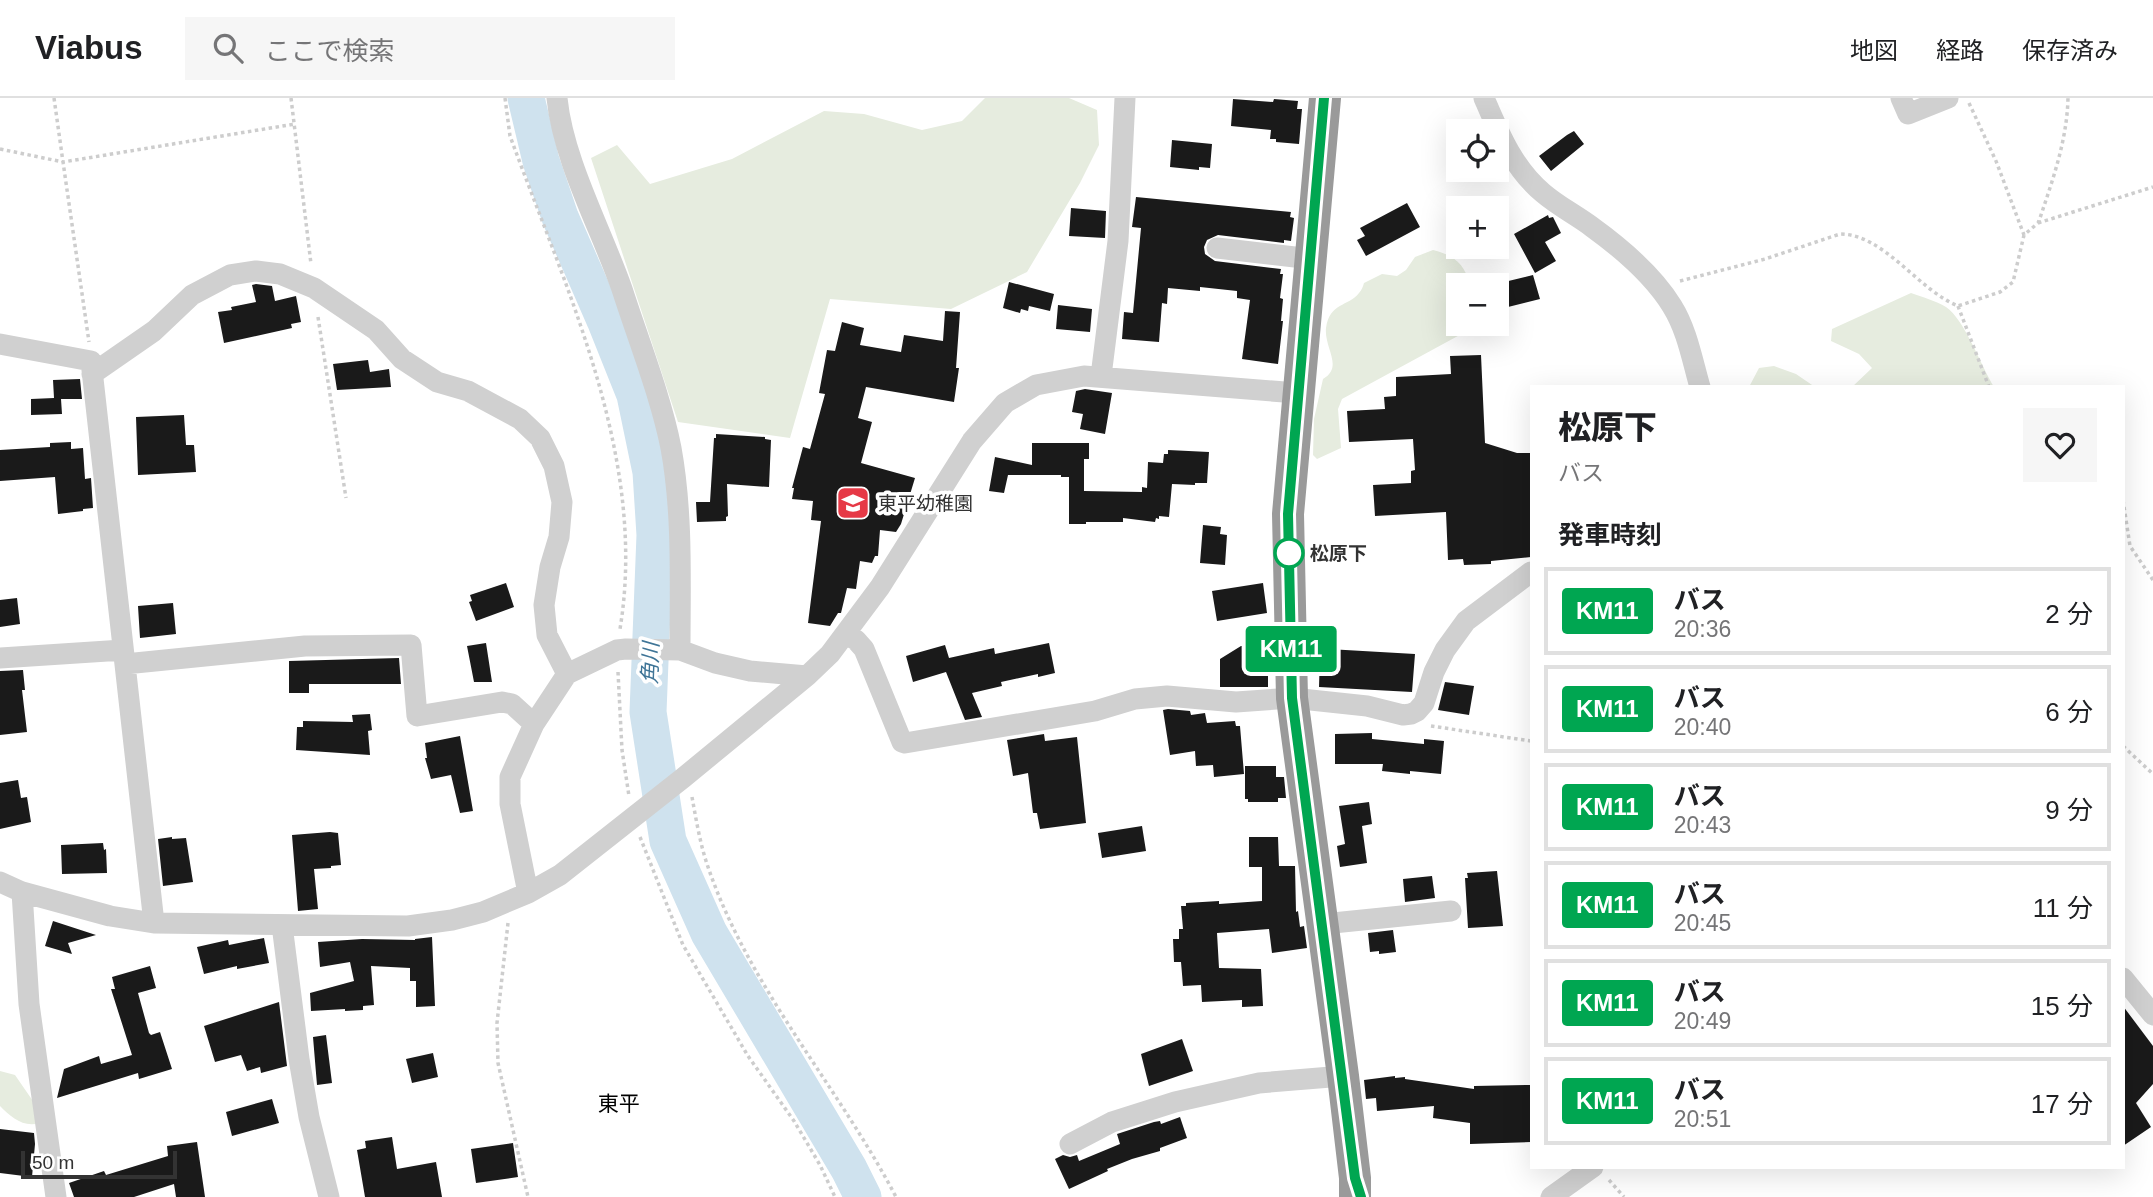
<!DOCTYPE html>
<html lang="ja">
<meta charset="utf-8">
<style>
:root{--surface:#fff;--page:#f6f6f6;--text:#202124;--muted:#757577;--line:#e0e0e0}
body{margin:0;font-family:Helvetica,"Noto Sans JP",sans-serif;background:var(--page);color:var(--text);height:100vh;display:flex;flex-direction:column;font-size:26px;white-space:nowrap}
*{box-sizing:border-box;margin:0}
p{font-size:23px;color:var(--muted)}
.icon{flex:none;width:38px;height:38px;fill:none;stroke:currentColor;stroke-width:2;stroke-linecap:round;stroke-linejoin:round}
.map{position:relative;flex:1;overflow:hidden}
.details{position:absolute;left:1530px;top:287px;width:595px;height:784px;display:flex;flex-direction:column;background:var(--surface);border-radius:0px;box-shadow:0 7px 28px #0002}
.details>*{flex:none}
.badge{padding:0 14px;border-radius:5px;font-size:24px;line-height:46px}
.fabs{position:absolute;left:1446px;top:21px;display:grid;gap:14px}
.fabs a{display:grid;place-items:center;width:63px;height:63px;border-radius:0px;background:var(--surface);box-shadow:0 7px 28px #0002;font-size:35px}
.scale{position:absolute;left:21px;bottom:18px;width:156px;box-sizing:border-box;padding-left:7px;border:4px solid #333;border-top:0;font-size:19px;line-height:24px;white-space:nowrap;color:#333;-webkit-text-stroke:5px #fff;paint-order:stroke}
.map>.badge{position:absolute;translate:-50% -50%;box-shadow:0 0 0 4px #fff}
h2{padding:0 28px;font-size:26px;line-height:63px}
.round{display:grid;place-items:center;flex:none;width:74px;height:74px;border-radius:0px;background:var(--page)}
.headline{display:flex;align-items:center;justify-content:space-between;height:119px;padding:0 28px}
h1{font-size:33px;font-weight:800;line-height:52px}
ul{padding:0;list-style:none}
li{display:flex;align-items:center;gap:21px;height:88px;margin:0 14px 10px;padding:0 14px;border:4px solid var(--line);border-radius:0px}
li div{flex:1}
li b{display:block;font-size:26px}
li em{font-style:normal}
li .badge{min-width:77px;font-weight:700;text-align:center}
header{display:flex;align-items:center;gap:42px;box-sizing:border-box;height:98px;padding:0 35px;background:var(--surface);border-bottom:2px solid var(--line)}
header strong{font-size:33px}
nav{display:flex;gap:38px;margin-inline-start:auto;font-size:24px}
.search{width:490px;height:63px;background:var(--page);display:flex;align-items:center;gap:18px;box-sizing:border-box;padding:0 24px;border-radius:0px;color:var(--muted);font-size:26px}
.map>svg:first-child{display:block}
.green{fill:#e6ecdf}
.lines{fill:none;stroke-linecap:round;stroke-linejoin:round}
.river{stroke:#cfe2ee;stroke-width:37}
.building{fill:#1a1a1a}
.path{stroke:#cdcdcd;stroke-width:3.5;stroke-dasharray:3.5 3.5;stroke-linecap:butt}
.minor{stroke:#d0d0d0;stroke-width:21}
.highway{stroke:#9a9a9a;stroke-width:32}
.line-casing{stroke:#fff;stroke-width:16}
.line{stroke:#00a651;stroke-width:10}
.stop-dot{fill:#fff;stroke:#00a651;stroke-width:3.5}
.labels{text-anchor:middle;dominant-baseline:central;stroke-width:7;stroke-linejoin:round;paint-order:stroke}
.poi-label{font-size:19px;fill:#333;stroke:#fff;text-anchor:start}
.stop-label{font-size:19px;font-weight:bold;fill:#333;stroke:#fff;text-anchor:start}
.water-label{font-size:21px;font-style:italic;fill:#3f7597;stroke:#fff}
.neighbourhood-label{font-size:21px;fill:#000;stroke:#fff}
</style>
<header>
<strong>Viabus</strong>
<div class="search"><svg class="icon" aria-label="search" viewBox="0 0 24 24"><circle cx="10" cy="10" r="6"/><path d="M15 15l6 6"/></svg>ここで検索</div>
<nav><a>地図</a><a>経路</a><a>保存済み</a></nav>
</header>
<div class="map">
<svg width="2153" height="1099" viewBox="0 0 2153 1099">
<rect width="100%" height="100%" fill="#fff"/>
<path class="green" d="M985,0H1069L1097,12L1099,47L1080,85L1027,174L951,211L830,201L790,340L678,324L591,60L617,47L650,86L732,61L824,13L864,16L922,32L962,23Z
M1433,152C1455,158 1464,165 1470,187H1458V226H1468L1467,233L1342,301L1338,311L1341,350L1317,361L1313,357L1314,321L1323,281C1344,269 1324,250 1326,230C1330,204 1348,209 1359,195C1362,192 1363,188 1364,185L1382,176L1397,178L1406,172L1415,159Z
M1911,195C1922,199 1936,203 1946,209C1965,222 1981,268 1994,289H1852L1872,270L1859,256L1831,243L1832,231Z
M1774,268L1796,276L1815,289H1749L1759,270Z
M0,973L15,977L35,1006L40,1025C23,1030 11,1019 0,1008Z"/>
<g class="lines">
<path class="river" d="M526,0L541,63L560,119L605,222L635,297L651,374L655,437L648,614L668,743L709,835L849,1071L863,1099"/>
</g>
<path class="building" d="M1233,1L1273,4L1274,1L1298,3L1297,11H1302L1299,46L1276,44V41H1270L1271,32L1231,28Z
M1574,33L1584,46L1551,73L1539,58L1567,37Z
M1172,42L1212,46L1210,70L1199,69V72L1170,69Z
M1136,99L1291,114L1290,119L1294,120L1291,143L1284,142V145L1218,137L1207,142L1204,149L1205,156L1215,163L1281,171L1280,176H1283L1280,200L1283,201L1281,223H1283L1278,266L1242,261L1250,202L1237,200V193L1200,189V193L1168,190L1167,206L1162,205L1159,244L1122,241L1124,214L1133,215L1141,130L1132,129Z
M1407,105L1420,129L1366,158L1357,142L1365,138L1360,130Z
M1071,110L1106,113L1105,140L1069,138Z
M1548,117L1549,120L1553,119L1561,135L1545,144L1556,163L1535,175L1514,136Z
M1533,177L1540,201L1496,212V186Z
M1009,184L1054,196L1050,213L1029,208L1028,213L1021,211L1020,215L1003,210Z
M256,186L272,188L275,203L296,198L301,224L291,226L292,230L224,245L218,214L232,212L231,209L256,204L252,187Z
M1058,207L1092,211L1090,234L1056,231Z
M945,213L960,214L956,270H959L954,304L866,289L858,320L872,324L861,365L915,380L901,426L896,434L880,432L878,458H875L872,465L860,463L856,491L847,490L841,515H838L830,528L808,525L821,423L811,422L813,403L792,401L794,390H792L803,349L810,351L825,296L819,295L827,252L835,253L842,224L864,230L860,247L901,254L904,237L943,243Z
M1481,257L1485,345L1517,355H1531V459L1491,463V466L1464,467L1463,461L1448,462L1446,414L1375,418L1373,387L1411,385V373L1415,372L1413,341L1349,344L1347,313L1385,311L1384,299L1396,298V279L1451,276L1450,258Z
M368,262L370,274L389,271L391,289L337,292L333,266Z
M80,281L82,301H61L62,316L31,317V301L54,300L53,282Z
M1085,291L1112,295L1105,336L1080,331L1083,316L1072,314L1076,293Z
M184,317L186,347H194L196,374L138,377L136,319Z
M716,336L765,339V341L771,342L769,389L727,386L728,418L726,419V423L697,424L696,404H710L714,340H716Z
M71,344V351L83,350L85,381L91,380L93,410L83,411V413L58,416L55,379L0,383V352L50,349V345Z
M1032,345H1089V361H1084V393L1142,394V389L1147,390L1148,364L1163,365L1164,356H1168V352L1209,354L1207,385H1195V387L1172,386L1169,419L1159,418V421L1156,420L1155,424L1123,420V424H1086V426H1069V379H1061V377H1008L1004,395L989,393L995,359L1032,367Z
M1203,427L1221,429L1220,436L1227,437L1225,467L1200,465Z
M506,485L514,509L476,523L469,504L472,503L470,497Z
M1263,485L1267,515L1217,523L1212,493Z
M17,500L20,526L0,529V502Z
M173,505L176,536L140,540L138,508Z
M486,545L492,584H474L467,548Z
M1049,545L1055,575L1038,579V576L1001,584L1002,588L972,595L982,619L965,622L946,574L913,584L906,558L945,547L949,560L994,550L995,556Z
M1241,548H1257V562H1268V589H1220V561Z
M1328,551L1415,556L1412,594L1319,589L1320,554L1328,555Z
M399,560L401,586H309V595H289V563Z
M23,572L25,592H22L27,634L0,637V573Z
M1445,584L1474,588L1469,617L1438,612Z
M1168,611L1190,613L1191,617L1205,615L1207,625L1235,623L1236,628H1240L1244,676L1214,679L1213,667L1196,668L1195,653L1170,657L1163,612Z
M370,616L372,632L368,633L370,657L296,652L297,629H303V623L353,624L352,617Z
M1372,635V641L1424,646V641L1444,643L1441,676L1410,673V676L1382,673L1383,666H1335V636Z
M1044,636L1045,643L1077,639L1086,725L1040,731L1037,715H1033L1028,675L1013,678L1007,642Z
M460,638L473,713L460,715L451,677L431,681L425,660H427L425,645Z
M1245,668H1276V679H1284L1286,700H1278V704H1248V701H1245Z
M18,682L21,700L27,699L31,724L0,731V685Z
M1369,704L1372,726L1362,728L1367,765L1340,769L1337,748L1345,746L1339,708Z
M1142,728L1146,753L1102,760L1098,735Z
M330,734L338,735L341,767L331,768V770L314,771L318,811L298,813L292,737Z
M172,739V741L186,740L193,784L163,788L158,741Z
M1249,739H1278L1279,768H1295L1296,814L1298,813L1300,829L1304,828L1307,850L1272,855L1269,831L1217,835L1219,870L1261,871L1263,908L1242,909V902L1202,904L1201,887L1183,888L1181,864H1174L1173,841H1179V831H1183L1181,808H1186V805L1219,803V806L1262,803V769H1249Z
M103,745L104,752L106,751L107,775L62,776L61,747Z
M1497,773L1503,828L1468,830L1465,780H1468L1467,775Z
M1432,778L1435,800L1405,804L1403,781Z
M53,823L96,837L68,845L72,856L45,848Z
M1393,832L1396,854L1379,856V853L1370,854L1368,835Z
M432,839L435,908L416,909V883H410V870L371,868L374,907L363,908V912L345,913V911L311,913L310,895L354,883L350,864L320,869L318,844L362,841L415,842V841Z
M264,840L269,865L237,871V868L204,876L197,849L228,842L229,847Z
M150,868L156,890L138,895L149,935L151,937L160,934L172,971L139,981L138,975L57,1000L64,971L99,958L101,966L132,957L111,891H115L112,879Z
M279,904L287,968L261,975L260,969L247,973L241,957L215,964L204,928Z
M2123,908L2153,948V986L2136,1005L2151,1029L2123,1048Z
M326,937L332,985L317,987L313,939Z
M1182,941L1193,973L1149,988L1141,956Z
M433,955L438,979L412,985L406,961Z
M1395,978V980L1405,979V981L1474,991V988L1531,987V1044L1470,1046V1025L1433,1020L1434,1008L1377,1013L1376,1000L1366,1001L1364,982Z
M272,1001L279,1025L232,1038L226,1014Z
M1180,1019L1187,1040L1160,1050V1053L1132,1061L1107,1071L1108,1073L1069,1091L1055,1061L1063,1057L1070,1059L1077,1057L1079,1063L1120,1046L1117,1036L1154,1024L1160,1023L1161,1026Z
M0,1031L34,1035L35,1046L32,1079L0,1075Z
M392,1039L397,1071L436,1064L442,1099H365L357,1052L366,1050L365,1043Z
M197,1044L205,1099H176L174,1086L134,1099H74L69,1085L104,1073L106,1077L168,1058L167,1048Z
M513,1045L518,1079L476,1085L471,1051Z"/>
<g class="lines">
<path class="path" d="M54,0L63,64L295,26
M291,0L311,166
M505,0L510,38C567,194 648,361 620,531
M1969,5L1996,63L2024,137
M0,51L63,64L89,244
M2038,125L2153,89
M1680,183L1765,161L1840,136C1884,136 1918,192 1958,208L2000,194L2013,184L2024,137L2038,125L2040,120C2053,81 2067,42 2068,0
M1958,208L1989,289
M318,219L346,400
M2123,402L2130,448L2153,482
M618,574L622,652L629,698
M1431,628L1531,643
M2123,648L2153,676
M692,699C696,721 700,745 707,766C748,889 837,986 896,1099
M640,739L683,847L748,958L794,1023L820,1067L835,1099
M508,825L497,925L498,965L528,1099
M1609,1082L1624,1099"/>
<path class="minor" d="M557,0C563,62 601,131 622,191C638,241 661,299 671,350C683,416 680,485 680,552
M1484,0C1499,35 1513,70 1543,95C1558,108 1576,117 1592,129C1621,150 1653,177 1672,208C1687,232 1692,261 1700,289
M1901,0L1908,16L1948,0
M1217,150L1312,161
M0,246L91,263L154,825
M92,276L154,233L192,197L230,177L256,173L280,176L314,190L376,232L402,261L437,284L468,293L520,321L540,340L554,368L562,404L559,439L550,469L544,507L547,537L567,576
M1101,278L1118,143L1125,0
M846,536L856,542L864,551L902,644L905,645L1095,613L1135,601L1167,598L1236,604L1292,600L1367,608L1403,617L1411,616L1417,613L1424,605L1434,574L1445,552L1466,523L1531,474
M0,560L123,552
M125,566L305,548L411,547L417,618L502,604L512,606L534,626
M0,784L22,794L110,818L154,825L408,828L452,822L483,814L528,795L560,777L683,680L807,578L830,556L880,489L972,343L1005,305L1036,287L1084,278L1297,295
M22,794L29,906L56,1099
M528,795L510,706V679L534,626L567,576L617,552L626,551L680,552L715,565L750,573L807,578
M1323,826L1451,813
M282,827L299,961L309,1019L329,1099
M2123,880L2153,917
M1070,1046L1112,1024L1175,1004L1259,985L1343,978
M1551,1099L1593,1069"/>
<path class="highway" d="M1325,0L1288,416L1292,600L1343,978L1355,1080V1099"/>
</g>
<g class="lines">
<defs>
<path id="line" d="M1324,0L1288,416L1292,600L1355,1080L1361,1099"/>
</defs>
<use href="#line" class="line-casing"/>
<use href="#line" class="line"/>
</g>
<defs>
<symbol id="school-square" viewBox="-11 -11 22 22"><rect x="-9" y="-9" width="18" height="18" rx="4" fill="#e63946" stroke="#fff"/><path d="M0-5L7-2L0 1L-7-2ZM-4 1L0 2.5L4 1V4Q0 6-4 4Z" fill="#fff"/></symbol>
</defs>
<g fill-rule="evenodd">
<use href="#school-square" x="834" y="386" width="38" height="38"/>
</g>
<circle class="stop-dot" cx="1289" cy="455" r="14"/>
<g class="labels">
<g class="poi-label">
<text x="878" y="405">東平幼稚園</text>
</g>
<g class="stop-label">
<text x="1310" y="455">松原下</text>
</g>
<g class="water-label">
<text transform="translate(650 565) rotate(-88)">角川</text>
</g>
<g class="neighbourhood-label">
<text x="619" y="1005">東平</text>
</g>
</g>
</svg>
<div class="fabs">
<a><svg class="icon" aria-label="locate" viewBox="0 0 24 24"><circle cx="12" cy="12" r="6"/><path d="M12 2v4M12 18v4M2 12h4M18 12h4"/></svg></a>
<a>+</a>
<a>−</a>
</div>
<div class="scale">50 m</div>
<b class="badge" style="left:1291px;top:551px;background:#00a651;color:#fff">KM11</b>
<section class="details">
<div class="headline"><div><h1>松原下</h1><p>バス</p></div><a class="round"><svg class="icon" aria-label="heart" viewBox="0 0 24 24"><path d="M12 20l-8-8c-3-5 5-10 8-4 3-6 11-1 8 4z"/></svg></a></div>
<h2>発車時刻</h2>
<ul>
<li><span class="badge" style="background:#00a651;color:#fff">KM11</span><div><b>バス</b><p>20:36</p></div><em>2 分</em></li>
<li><span class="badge" style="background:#00a651;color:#fff">KM11</span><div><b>バス</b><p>20:40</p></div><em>6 分</em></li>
<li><span class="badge" style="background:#00a651;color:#fff">KM11</span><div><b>バス</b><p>20:43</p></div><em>9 分</em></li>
<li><span class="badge" style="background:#00a651;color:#fff">KM11</span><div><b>バス</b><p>20:45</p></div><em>11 分</em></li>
<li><span class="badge" style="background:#00a651;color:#fff">KM11</span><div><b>バス</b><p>20:49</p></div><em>15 分</em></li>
<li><span class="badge" style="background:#00a651;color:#fff">KM11</span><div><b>バス</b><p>20:51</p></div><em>17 分</em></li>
</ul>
</section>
</div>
